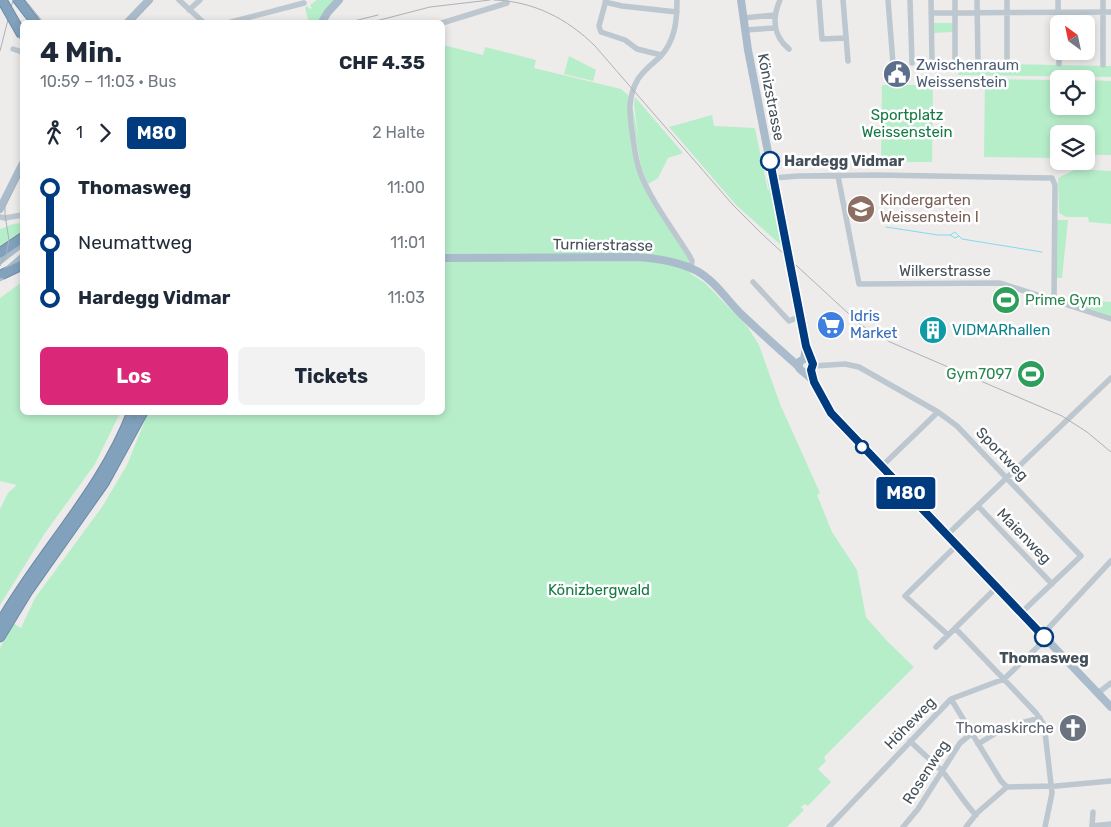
<!DOCTYPE html>
<html lang="de">
<meta charset="utf-8">
<style>
:root{--surface:#fff;--page:#f2f2f3;--text:#1f2937;--muted:#747a83;--accent:#db2777}
body{margin:0;font-family:Rubik,sans-serif;background:var(--page);color:var(--text);height:100vh;display:flex;flex-direction:column;font-size:19px;white-space:nowrap}
*{box-sizing:border-box;margin:0}
p{font-size:16px;color:var(--muted)}
.icon{flex:none;width:28px;height:28px;fill:none;stroke:currentColor;stroke-width:2;stroke-linecap:round;stroke-linejoin:round}
.map{position:relative;flex:1;overflow:hidden}
.drawer{position:absolute;left:20px;top:20px;width:425px;height:395px;display:flex;flex-direction:column;background:var(--surface);border-radius:8px;box-shadow:0 2px 8px #0003}
.drawer>*{flex:none}
.badge{padding:0 10px;border-radius:4px;font-size:18px;line-height:32px}
.needle{width:32px;rotate:327deg}
.controls{position:absolute;left:1050px;top:15px;display:grid;gap:10px}
.controls a{display:grid;place-items:center;width:45px;height:45px;border-radius:8px;background:var(--surface);box-shadow:0 2px 8px #0003;font-size:25px}
.map>.badge{position:absolute;translate:-50% -50%;box-shadow:0 0 0 2px #fff}
.legs{display:flex;align-items:center;gap:8px;height:55px;padding:0 20px;font-size:16px}
.legs p{margin-inline-start:auto}
.overview{display:flex;align-items:center;justify-content:space-between;height:85px;padding:0 20px}
h1{font-size:28px;font-weight:700;line-height:38px}
.action{display:flex;gap:10px;margin-top:auto;padding:10px 20px}
.action a{flex:1;height:58px;border-radius:8px;background:var(--accent);color:#fff;font-size:20px;font-weight:700;line-height:58px;text-align:center}
.action a+a{background:var(--page);color:var(--text)}
ul{padding:0 20px;list-style:none}
li{display:flex;align-items:center;gap:18px;height:55px;font-size:19px}
li i{display:grid;place-items:center;width:8px;height:100%;margin:0 6px;background:currentColor}
li i::after{content:'';width:12px;height:12px;margin:-6px;border:4px solid;border-radius:50%;background:var(--surface)}
li p{margin-inline-start:auto}
li:first-child i{background:linear-gradient(#0000 50%,currentColor 0)}
li:last-child i{background:linear-gradient(currentColor 50%,#0000 0)}
.map>svg:first-child{display:block}
.green{fill:#b7eeca}
.lines{fill:none;stroke-linecap:round;stroke-linejoin:round}
.stream{stroke:#83dbec;stroke-width:1}
.highway-casing{stroke:#6d8ca8;stroke-width:11}
.minor{stroke:#bcc7cf;stroke-width:5.5}
.major{stroke:#aabccc;stroke-width:8}
.highway{stroke:#81a1bc;stroke-width:9}
.tram{stroke:#adb1b6;stroke-width:1}
.rail{stroke:#adb1b6;stroke-width:1}
.highway-bridge-casing{stroke:#6d8ca8;stroke-width:11;stroke-linecap:butt}
.highway-bridge{stroke:#81a1bc;stroke-width:9}
.line-1-casing{stroke:#fff;stroke-width:11}
.line-1{stroke:#003b80;stroke-width:8}
.stop-1-dot{fill:#fff;stroke:#003b80;stroke-width:2.5}
.labels{text-anchor:middle;dominant-baseline:central;stroke-width:5;stroke-linejoin:round;paint-order:stroke}
.service-label{font-size:15px;fill:#4e5e75;stroke:#fff;text-anchor:start}
.street-label{font-size:15px;fill:#445059;stroke:#fff}
.park-label{font-size:15px;fill:#157a43;stroke:#fff}
.stop-label{font-size:15px;font-weight:bold;fill:#445059;stroke:#fff;text-anchor:start}
.education-label{font-size:15px;fill:#785e54;stroke:#fff;text-anchor:start}
.leisure-label{font-size:15px;fill:#27864d;stroke:#fff;text-anchor:start}
.shop-label{font-size:15px;fill:#366cbe;stroke:#fff;text-anchor:start}
.culture-label{font-size:15px;fill:#0d838f;stroke:#fff;text-anchor:start}
.worship-label{font-size:15px;fill:#5b616d;stroke:#fff;text-anchor:end}
</style>
<div class="map">
<svg width="1111" height="827" viewBox="0 0 1111 827">
<rect width="100%" height="100%" fill="#eeebeb"/>
<path class="green" d="M317,0H338L322,22H309L305,8L307,6L310,9L312,8L310,5Z
M933,23H953V32L933,33Z
M443,45L483,55L485,47L536,60L534,68L621,89L628,95V119L636,167L688,257L691,274L705,283L747,326L759,345L780,404L820,493L817,495L832,532L857,570L866,617L886,640L914,667L824,757L826,761L818,769L831,782L808,806L805,804L801,807L804,810L787,827H0V648L13,623L21,628L35,598L102,507L127,465L148,413L442,412Z
M569,56L596,70L593,81L564,74Z
M958,63L1111,66V77L958,75Z
M985,79L1059,80V106H1086V80L1111,81V155H1090L1089,159H1086V134H1059V158L984,157Z
M882,85H933L932,162H881Z
M635,97L683,153L668,158L658,178L648,184L641,167L632,114L633,109L639,140L634,105Z
M712,115L714,126L755,128L768,191L769,190L767,179L770,181L784,248L736,205L669,127Z
M1076,169L1111,171V224L1089,222L1088,217H1066L1059,213L1058,178Z
M1056,220H1068L1062,278H1056Z
M22,223V233L0,248V229L13,224Z
M22,282V412L120,413L95,464L45,533L0,605V509L8,493L17,485L0,481V298Z
M1065,299L1111,302V316L1065,301Z"/>
<g class="lines">
<path class="stream" d="M886,227L938,235H950L955,238L959,236L962,239L1042,252
M950,235L955,232L959,236"/>
<defs>
<path id="highway" d="M18,0L35,22
M0,253L22,238
M3,274L22,265
M0,623C41,551 102,491 132,412
M0,637L28,591L104,483L143,412"/>
</defs>
<use href="#highway" class="highway-casing"/>
<path class="minor" d="M179,0L203,22
M606,0L599,26L601,32L625,40L637,49L661,55
M677,0C677,21 675,41 660,57C652,64 644,70 638,79C628,96 629,112 632,131C634,144 635,159 640,172C649,198 674,231 689,255L692,261L691,268
M780,0C772,18 773,36 789,49
M819,0L822,39L846,38
M843,0L848,61
M888,0L893,63
M910,0L912,63
M931,0L932,63
M977,0L978,63
M1007,0V64
M1058,0L1059,64
M1103,0V65
M605,2L622,6L677,12
M189,10L200,0
M931,13L1111,12
M743,18L775,15
M231,22L304,3
M442,23L507,3
M745,30L775,28
M13,49L22,52
M955,64V0
M838,176L859,284L1000,283L1111,319
M773,178L799,176L877,175L1052,178L1055,185L1054,300
M0,217L5,218L22,215
M753,282L789,321L801,316
M813,366L845,364L859,367L938,412L957,426L1081,556L1021,613
M881,467L938,412
M978,506L1052,584
M947,535L1111,378
M955,628L1036,713L1043,723L1045,732L1052,793L1045,827
M948,635L905,596L957,545
M1042,635L1111,561
M936,647L997,587
M1098,693L1111,683
M951,699L1001,781L1007,787
M910,741C920,751 932,761 942,771C954,785 963,802 976,815
M978,744L1006,727L1040,718
M1092,826L1111,824
M829,827L951,699L1004,679L1046,639
M903,827L918,809L960,743L971,734
M966,827L977,813L1007,787L1056,786L1111,781
M1092,827L1093,812"/>
<path class="major" d="M741,0L748,50L806,346L813,364L811,370L813,380
M128,22L149,0
M322,22L328,12L339,0
M0,209L22,165
M442,258L634,257C655,258 678,261 697,271C715,281 727,300 741,314C760,332 779,349 798,366
M0,260L22,243
M0,277L22,258
M806,346L804,359L799,362V368C803,373 809,375 813,381C821,393 825,406 834,416L1111,707"/>
<use href="#highway" class="highway"/>
<path class="tram" d="M132,22L153,0
M0,266L6,255L9,240L5,215V206L22,172"/>
<path class="rail" d="M25,0L43,22
M494,0C533,1 568,19 595,46L733,205L761,233L861,325L890,342L1062,416L1087,432L1111,452
M350,22L378,15
M372,22L430,7L490,0
M0,51L13,0"/>
<defs>
<path id="highway-bridge" d="M2,0L22,35"/>
</defs>
<use href="#highway-bridge" class="highway-bridge-casing"/>
<use href="#highway-bridge" class="highway-bridge"/>
</g>
<g class="lines">
<defs>
<path id="line-1" d="M770,161L806,346L813,364L811,370L814,382L831,413L1044,637"/>
</defs>
<use href="#line-1" class="line-1-casing"/>
<use href="#line-1" class="line-1"/>
</g>
<defs>
<symbol id="civic-disc" viewBox="-11 -11 22 22"><circle r="9.5" fill="#5c6f8a" stroke="#fff"/><path d="M-.6-6.5H3V-4.5H.6V-3L4-1V1h2V6H-6V1h2V-1L-.6-3ZM-1.2 2.5V6h2.4V2.5Z" fill="#fff"/></symbol>
<symbol id="school-disc" viewBox="-11 -11 22 22"><circle r="9.5" fill="#8d6e63" stroke="#fff"/><path d="M0-5L7-2L0 1L-7-2ZM-4 1L0 2.5L4 1V4Q0 6-4 4Z" fill="#fff"/></symbol>
<symbol id="stadium-disc" viewBox="-11 -11 22 22"><circle r="9.5" fill="#2e9e5b" stroke="#fff"/><path d="M0-5a6.5 5 0 1 0 0 10a6.5 5 0 1 0 0-10ZM-3.5-1.8h7v3.6h-7Z" fill="#fff"/></symbol>
<symbol id="supermarket-disc" viewBox="-11 -11 22 22"><circle r="9.5" fill="#3f7fe0" stroke="#fff"/><path d="M-6-5.5h2.5l.6 2H6L4.5 2H-2.5L-4.4-4H-6ZM-1.5 3.2a1.3 1.3 0 1 0 .1 0ZM3 3.2a1.3 1.3 0 1 0 .1 0Z" fill="#fff"/></symbol>
<symbol id="building-disc" viewBox="-11 -11 22 22"><circle r="9.5" fill="#0f9aa8" stroke="#fff"/><path d="M-4-6H4V6H1V3H-1V6H-4ZM-2.5-4.3h1.7v1.8h-1.7ZM.8-4.3h1.7v1.8H.8ZM-2.5-1h1.7V.8h-1.7ZM.8-1h1.7V.8H.8Z" fill="#fff"/></symbol>
<symbol id="church-disc" viewBox="-11 -11 22 22"><circle r="9.5" fill="#6b7280" stroke="#fff"/><path d="M-1.2-6h2.4v3.5h3.3v2.4h-3.3V6h-2.4V-.1h-3.3v-2.4h3.3Z" fill="#fff"/></symbol>
</defs>
<g fill-rule="evenodd">
<use href="#civic-disc" x="881" y="58" width="32" height="32"/>
<use href="#school-disc" x="845" y="193" width="32" height="32"/>
<use href="#stadium-disc" x="990" y="284" width="32" height="32"/>
<use href="#supermarket-disc" x="815" y="309" width="32" height="32"/>
<use href="#building-disc" x="917" y="314" width="32" height="32"/>
<use href="#stadium-disc" x="1015" y="358" width="32" height="32"/>
<use href="#church-disc" x="1057" y="712" width="32" height="32"/>
</g>
<g class="stop-1-dot">
<circle cx="770" cy="161" r="9"/>
<circle cx="862" cy="447" r="6"/>
<circle cx="1044" cy="637" r="9"/>
</g>
<g class="labels">
<g class="service-label">
<text x="916" y="65">Zwischenraum<tspan x="916" dy="17">Weissenstein</tspan></text>
</g>
<g class="street-label">
<text transform="translate(771 97) rotate(79)">Könizstrasse</text>
<text transform="translate(603 245) rotate(1)">Turnierstrasse</text>
<text x="945" y="271">Wilkerstrasse</text>
<text transform="translate(1002 454) rotate(46)">Sportweg</text>
<text transform="translate(1024 536) rotate(46)">Maienweg</text>
<text transform="translate(910 723) rotate(-46)">Höheweg</text>
<text transform="translate(926 772) rotate(-57)">Rosenweg</text>
</g>
<g class="park-label">
<text x="907" y="115">Sportplatz<tspan x="907" dy="17">Weissenstein</tspan></text>
<text x="599" y="590">Könizbergwald</text>
</g>
<g class="stop-label">
<text x="784" y="161">Hardegg Vidmar</text>
<text x="1044" y="658" text-anchor="middle">Thomasweg</text>
</g>
<g class="education-label">
<text x="880" y="200">Kindergarten<tspan x="880" dy="17">Weissenstein I</tspan></text>
</g>
<g class="leisure-label">
<text x="1025" y="300">Prime Gym</text>
<text x="1012" y="374" text-anchor="end">Gym7097</text>
</g>
<g class="shop-label">
<text x="850" y="316">Idris<tspan x="850" dy="17">Market</tspan></text>
</g>
<g class="culture-label">
<text x="952" y="330">VIDMARhallen</text>
</g>
<g class="worship-label">
<text x="1054" y="728">Thomaskirche</text>
</g>
</g>
</svg>
<div class="controls">
<a><svg class="needle" viewBox="-14 -14 28 28"><path d="M0-13l5 13h-10z" fill="#e53935"/><path d="M0 13l5-13h-10z" fill="#747a83"/></svg></a>
<a><svg class="icon" aria-label="locate" viewBox="0 0 24 24"><circle cx="12" cy="12" r="6"/><path d="M12 2v4M12 18v4M2 12h4M18 12h4"/></svg></a>
<a><svg class="icon" aria-label="layers" viewBox="0 0 24 24"><path d="M12 4l9 5-9 5-9-5zM3 14l9 5 9-5"/></svg></a>
</div>
<b class="badge" style="left:906px;top:493px;background:#003b80;color:#fff">M80</b>
<section class="drawer">
<div class="overview"><div><h1>4 Min.</h1><p>10:59 – 11:03 · Bus</p></div><b>CHF 4.35</b></div>
<div class="legs"><svg class="icon" aria-label="walk" viewBox="0 0 24 24"><circle cx="13" cy="4" r="2"/><path d="M13 8l-2 6 4 7M11 14l-3 7M7 12l3-4h3l4 4"/></svg>1<svg class="icon" aria-label="forward" viewBox="0 0 24 24"><path d="M9 5l7 7-7 7"/></svg><b class="badge" style="background:#003b80;color:#fff">M80</b><p>2 Halte</p></div>
<ul>
<li><i style="color:#003b80"></i><b>Thomasweg</b><p>11:00</p></li>
<li><i style="color:#003b80"></i><span>Neumattweg</span><p>11:01</p></li>
<li><i style="color:#003b80"></i><b>Hardegg Vidmar</b><p>11:03</p></li>
</ul>
<div class="action"><a>Los</a><a>Tickets</a></div>
</section>
</div>
